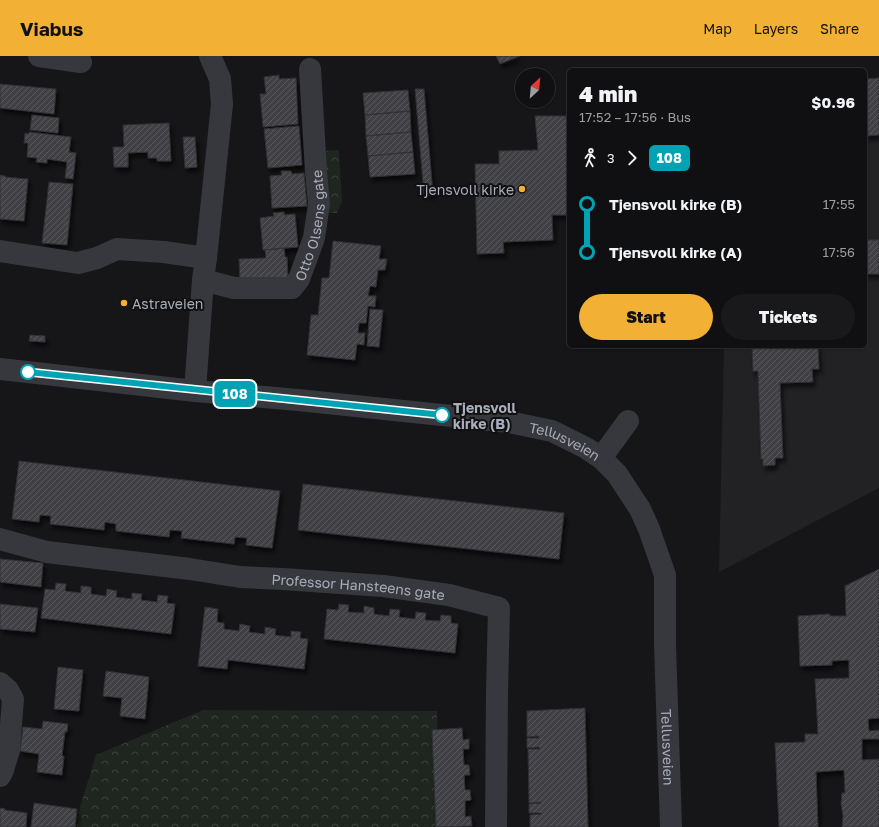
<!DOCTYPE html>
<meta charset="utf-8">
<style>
:root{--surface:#101012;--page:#19191b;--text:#f1f3f6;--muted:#9c9d9f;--line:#303032;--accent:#f2b134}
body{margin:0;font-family:"Golos Text",sans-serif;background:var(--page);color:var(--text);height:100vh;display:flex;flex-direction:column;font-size:15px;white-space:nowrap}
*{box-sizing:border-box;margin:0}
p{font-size:13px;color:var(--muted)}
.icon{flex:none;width:22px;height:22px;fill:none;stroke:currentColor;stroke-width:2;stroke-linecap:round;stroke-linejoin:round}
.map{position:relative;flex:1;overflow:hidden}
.sheet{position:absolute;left:567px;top:12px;width:300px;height:280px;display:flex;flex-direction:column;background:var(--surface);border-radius:6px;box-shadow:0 1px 3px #0004,0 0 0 1px var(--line)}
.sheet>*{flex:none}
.badge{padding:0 8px;border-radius:6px;font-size:14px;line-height:26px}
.needle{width:26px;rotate:26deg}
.controls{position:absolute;left:515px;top:12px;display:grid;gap:8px}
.controls a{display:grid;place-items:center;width:40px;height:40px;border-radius:50%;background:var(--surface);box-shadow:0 1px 3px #0004,0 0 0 1px var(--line);font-size:20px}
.map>.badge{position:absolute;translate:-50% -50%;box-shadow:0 0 0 2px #fff}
.legs{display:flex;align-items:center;gap:6px;height:44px;padding:0 12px;font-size:13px}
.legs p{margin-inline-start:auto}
.head{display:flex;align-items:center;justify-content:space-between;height:68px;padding:0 12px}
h1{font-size:22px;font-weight:800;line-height:30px}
.cta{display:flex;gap:8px;margin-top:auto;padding:8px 12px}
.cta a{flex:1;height:46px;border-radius:24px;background:var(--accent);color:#111;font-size:16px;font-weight:800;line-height:46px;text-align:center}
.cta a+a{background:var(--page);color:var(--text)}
ul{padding:0 12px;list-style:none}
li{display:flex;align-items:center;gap:14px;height:48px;font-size:15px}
li i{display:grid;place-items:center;width:6px;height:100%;margin:0 5px;background:currentColor}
li i::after{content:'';width:10px;height:10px;margin:-5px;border:3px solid;border-radius:50%;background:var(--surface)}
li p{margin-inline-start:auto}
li:first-child i{background:linear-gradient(#0000 50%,currentColor 0)}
li:last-child i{background:linear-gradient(currentColor 50%,#0000 0)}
header{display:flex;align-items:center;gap:24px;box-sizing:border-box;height:56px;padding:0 20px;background:var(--accent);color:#111}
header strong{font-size:19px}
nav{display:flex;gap:22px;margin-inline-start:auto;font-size:14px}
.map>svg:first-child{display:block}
.built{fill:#222225}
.park{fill:url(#park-crowns)}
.building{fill:url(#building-hatch);stroke:#303034;filter:url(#shadow)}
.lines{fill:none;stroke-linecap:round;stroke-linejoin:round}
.minor{stroke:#37383d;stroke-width:22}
.line-1-casing{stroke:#fff;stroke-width:9}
.line-1{stroke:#00a3b4;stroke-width:6}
.poi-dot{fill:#f2b134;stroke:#111113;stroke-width:1.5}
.stop-1-dot{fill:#fff;stroke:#00a3b4;stroke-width:2}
.labels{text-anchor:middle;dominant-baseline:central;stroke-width:4;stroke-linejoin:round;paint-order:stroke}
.poi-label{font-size:14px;fill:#a8adb8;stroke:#111113;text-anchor:end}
.street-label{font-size:14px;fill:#a8adb8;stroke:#111113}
.stop-label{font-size:14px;font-weight:bold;fill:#a8adb8;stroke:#111113;text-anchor:start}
</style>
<header>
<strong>Viabus</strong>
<nav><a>Map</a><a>Layers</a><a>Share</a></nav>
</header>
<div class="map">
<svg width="879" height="771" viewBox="0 0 879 771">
<defs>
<pattern id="park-crowns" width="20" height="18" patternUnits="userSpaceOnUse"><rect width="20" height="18" fill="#1e261f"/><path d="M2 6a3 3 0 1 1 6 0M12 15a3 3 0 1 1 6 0" fill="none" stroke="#3c433d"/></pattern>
<pattern id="building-hatch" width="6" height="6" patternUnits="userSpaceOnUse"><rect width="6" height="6" fill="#404145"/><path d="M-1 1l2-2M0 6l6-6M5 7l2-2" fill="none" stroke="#595a5e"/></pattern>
<filter id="shadow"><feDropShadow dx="2.5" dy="4.5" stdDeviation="2" flood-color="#0009"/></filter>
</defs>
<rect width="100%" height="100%" fill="#161618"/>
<path class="built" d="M879,22V432L719,516L724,290H865V24Z"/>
<path class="park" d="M339,94L342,146L337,157H326L323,95Z
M203,654L437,655L439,771H74L96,699Z"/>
<path class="building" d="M496,0H520L500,8Z
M279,19V23L296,22L298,68L263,71L260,38H266L264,21Z
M879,22V79L865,80V23Z
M0,28L56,33L54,58L0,52Z
M415,33H424L433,138H424Z
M408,34L410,55L365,59L363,37Z
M410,55L411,76L366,80L365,59Z
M32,59L59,62L58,77L30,74Z
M535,60H569V159H552L553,184L503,186L504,197L477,198L475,108H499V95L538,94Z
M169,67L171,105H157V102H148V96L128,97V111H114L113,91H124L123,69Z
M299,70L302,109L268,112L264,73Z
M29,76L71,81L69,96L76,97L73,123L65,122L67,106L47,103V107L36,106L37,102L27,101L28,87H24L25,77L29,78Z
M411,76L413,96L368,100L366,80Z
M183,81H195L197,111L185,112Z
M413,96L415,118L370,121L368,100Z
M281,115H291L292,118L304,117L307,150L272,152L270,120L282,119Z
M0,119L5,120V121L28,123L24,165L0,163Z
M49,126L73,128L67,189L42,187Z
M284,156V159L295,158L298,191L263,194L260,162L274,160L273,157Z
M865,184H879V218H865Z
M333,185L381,190L379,203H387L385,214H378L376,231L370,230L368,240H376L375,251L368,250L366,267H359L358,277H365L364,289L357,288L355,304L307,299L311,259H318L322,222H329Z
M284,192L285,201H287L288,224L240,226L239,203L266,202L265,194Z
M370,253L383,254L379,291L367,290Z
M30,279L45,280V286L29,285Z
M752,290H818L819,313H812L813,326L780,327L783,402H775V409L763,410V403H761L758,315H753Z
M19,405L280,435L272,492L246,489L247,482L235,481L234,488L181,482L182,475L170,474L169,481L116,475V468L105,466L104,474L50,468L51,460L40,459L39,466L12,463Z
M303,428L564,457L559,503L298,474Z
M0,503L43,507L41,531L0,526Z
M879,513V662L868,663L869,675L879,674V683H862V704L879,703V771H842L843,760L841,748L842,737H845L844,714L816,716L818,771H779L775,687L805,686V678H818L815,623L849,622V604L832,605V609L800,610L798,560L830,558V560H846L845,530Z
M56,527L66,528L65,535L81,537V530L91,531V538L106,540L107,533L117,535L116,541L132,543V537L142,538L141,544L157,546L158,539L168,540L167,547L175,548L171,578L41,562L45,533L55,534Z
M0,548L38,552L35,576L0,573Z
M339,548L349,549L348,556L364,557V550L374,552V558L389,560L390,553L400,554L399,561L415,563L416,556L426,557L425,564L440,565L441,559L451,560V567L458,568L455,597L324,583L327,553L338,554Z
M205,551L218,553L217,566L224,567V573L239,575L240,568L250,570L249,576L265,578V571L276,573L275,579L291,581V575L301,576L300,582L308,583L304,613L228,604L227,613L198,610Z
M58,611L83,614L79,655L54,653Z
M106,615L149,621L145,663L120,660L122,642L103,640Z
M585,652L588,771H530V759L542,758L541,757H529V748L541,747V746L529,747L528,693H540L539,691L527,692V682H539V680L527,681V655Z
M43,665L68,668L67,676H65L62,700H64L62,719L37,716L39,698L20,695L23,671L42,673Z
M462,672L463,684L469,683V693H463L464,709H469L470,719H464L465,734H470L471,744L465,745V761L471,760L472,770L436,771L432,674Z
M34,747L77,753L75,771H31Z
M0,752L5,753V754L27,757L26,771H0Z"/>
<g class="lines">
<g class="minor">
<path d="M39,0L81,6"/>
<path d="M0,195L78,207L97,202L117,193L164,196L206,202"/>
<path id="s1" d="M203,224L234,232H292L299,223L314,182L319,148L316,116L310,13"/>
<path id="s2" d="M0,313L195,335L298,344L509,366L552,375L586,392L601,402L617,418L640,453L649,473L665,519V589L671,771"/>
<path d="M195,335L203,224L206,202L222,48L220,23L210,0"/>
<path d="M601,402L628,365"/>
<path id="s3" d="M0,483L47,496L190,513L240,521L283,523L383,530L449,539L499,552L497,636L496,771"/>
<path d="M0,627L8,634L13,643L9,694L3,714L0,720"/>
</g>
</g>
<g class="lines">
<defs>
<path id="line-1" d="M28,316L442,359"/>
</defs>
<use href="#line-1" class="line-1-casing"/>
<use href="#line-1" class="line-1"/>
</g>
<g class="poi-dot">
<circle cx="522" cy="133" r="4"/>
<circle cx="124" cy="247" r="4"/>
</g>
<g class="stop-1-dot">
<circle cx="28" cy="316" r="7"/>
<circle cx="442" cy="359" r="7"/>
</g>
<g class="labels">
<g class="poi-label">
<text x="514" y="133">Tjensvoll kirke</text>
<text x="132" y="247" text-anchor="start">Astraveien</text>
</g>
<g class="street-label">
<text stroke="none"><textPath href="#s1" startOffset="157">Otto Olsens gate</textPath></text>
<text stroke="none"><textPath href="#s2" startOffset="571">Tellusveien</textPath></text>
<text stroke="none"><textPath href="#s3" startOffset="362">Professor Hansteens gate</textPath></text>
<text stroke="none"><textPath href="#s2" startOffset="919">Tellusveien</textPath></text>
</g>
<g class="stop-label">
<text x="453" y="351">Tjensvoll<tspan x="453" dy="16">kirke (B)</tspan></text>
</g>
</g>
</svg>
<div class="controls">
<a><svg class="needle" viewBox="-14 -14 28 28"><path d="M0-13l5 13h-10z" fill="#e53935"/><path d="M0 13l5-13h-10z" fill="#9c9d9f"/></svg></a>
</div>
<b class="badge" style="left:235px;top:338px;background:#00a3b4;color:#fff">108</b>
<section class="sheet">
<div class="head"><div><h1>4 min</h1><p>17:52 – 17:56 · Bus</p></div><b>$0.96</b></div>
<div class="legs"><svg class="icon" aria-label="walk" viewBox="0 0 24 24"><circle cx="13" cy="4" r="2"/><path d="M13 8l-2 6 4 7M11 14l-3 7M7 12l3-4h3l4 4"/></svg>3<svg class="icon" aria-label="forward" viewBox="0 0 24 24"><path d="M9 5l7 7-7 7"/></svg><b class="badge" style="background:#00a3b4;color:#fff">108</b></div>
<ul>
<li><i style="color:#00a3b4"></i><b>Tjensvoll kirke (B)</b><p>17:55</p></li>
<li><i style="color:#00a3b4"></i><b>Tjensvoll kirke (A)</b><p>17:56</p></li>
</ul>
<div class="cta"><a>Start</a><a>Tickets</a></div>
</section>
</div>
